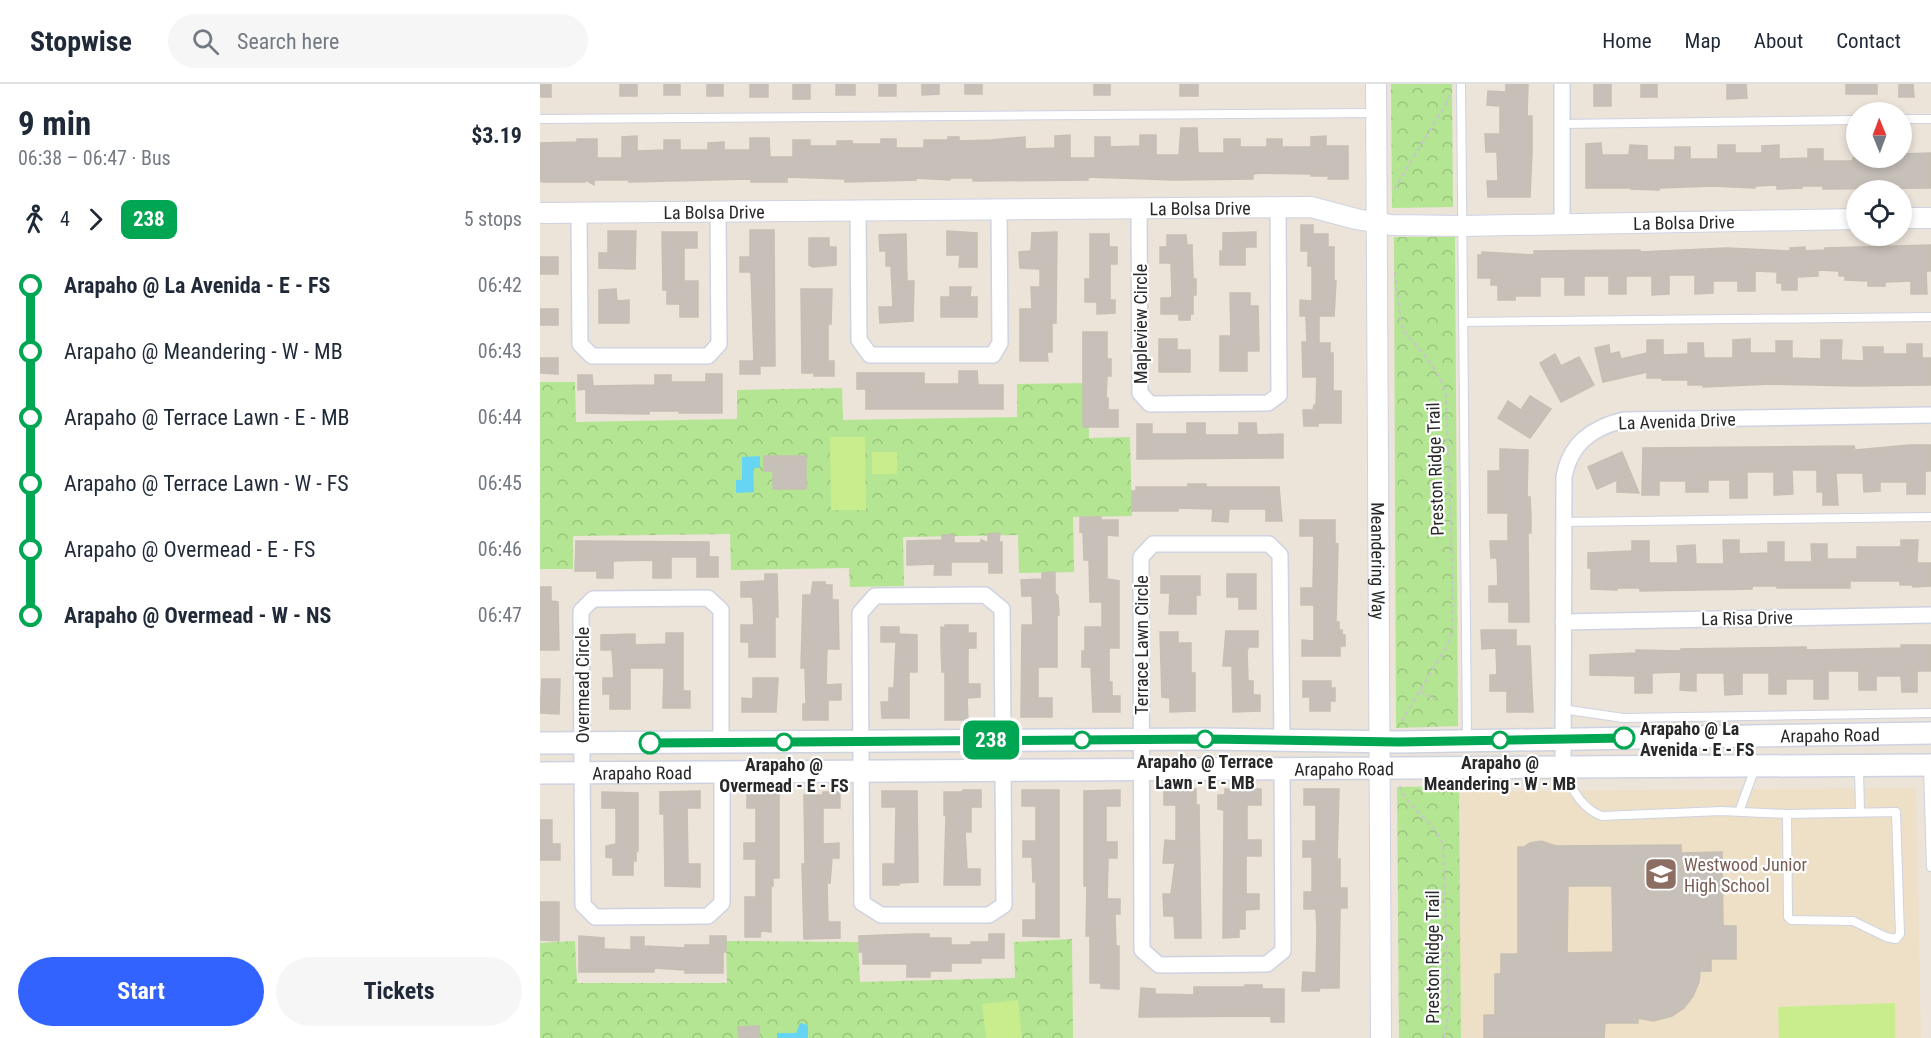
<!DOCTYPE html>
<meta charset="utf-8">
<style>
:root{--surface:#fff;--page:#f6f6f7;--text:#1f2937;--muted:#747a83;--line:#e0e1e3;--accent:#3263ff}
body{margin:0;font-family:"Roboto Condensed",sans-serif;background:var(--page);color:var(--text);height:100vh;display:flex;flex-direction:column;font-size:22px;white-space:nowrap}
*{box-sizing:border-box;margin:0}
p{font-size:20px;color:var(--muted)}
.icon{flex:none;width:33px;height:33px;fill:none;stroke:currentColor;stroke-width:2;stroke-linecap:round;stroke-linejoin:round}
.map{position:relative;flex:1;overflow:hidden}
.sheet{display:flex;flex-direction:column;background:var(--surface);width:540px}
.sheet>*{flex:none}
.badge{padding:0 12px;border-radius:9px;font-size:21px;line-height:39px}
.needle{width:39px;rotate:359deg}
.buttons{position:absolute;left:1306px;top:18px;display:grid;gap:12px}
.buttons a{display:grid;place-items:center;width:66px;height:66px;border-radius:50%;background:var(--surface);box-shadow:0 3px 9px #0003;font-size:30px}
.map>.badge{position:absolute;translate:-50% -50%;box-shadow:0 0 0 3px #fff}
.legs{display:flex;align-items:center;gap:9px;height:66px;padding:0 18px;font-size:20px}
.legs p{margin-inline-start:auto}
.overview{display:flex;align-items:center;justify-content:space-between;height:102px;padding:0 18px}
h1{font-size:33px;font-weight:700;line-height:45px}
.action{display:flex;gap:12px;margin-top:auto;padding:12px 18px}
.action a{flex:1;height:69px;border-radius:36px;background:var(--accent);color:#fff;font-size:24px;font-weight:700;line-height:69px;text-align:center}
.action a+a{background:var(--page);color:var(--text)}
ul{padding:0 18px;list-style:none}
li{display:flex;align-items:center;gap:21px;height:66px;font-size:22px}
li i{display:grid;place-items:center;width:9px;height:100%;margin:0 8px;background:currentColor}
li i::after{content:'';width:15px;height:15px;margin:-8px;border:4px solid;border-radius:50%;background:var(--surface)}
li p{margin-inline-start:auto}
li:first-child i{background:linear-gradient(#0000 50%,currentColor 0)}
li:last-child i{background:linear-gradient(currentColor 50%,#0000 0)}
header{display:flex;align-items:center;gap:36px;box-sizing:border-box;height:84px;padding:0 30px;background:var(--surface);border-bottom:2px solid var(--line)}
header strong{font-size:28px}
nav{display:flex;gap:33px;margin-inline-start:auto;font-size:21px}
.search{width:420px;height:54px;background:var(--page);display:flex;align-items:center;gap:15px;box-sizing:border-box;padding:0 21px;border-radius:33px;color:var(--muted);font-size:22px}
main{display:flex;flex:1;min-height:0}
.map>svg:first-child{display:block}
.education{fill:#eee0c7}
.park{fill:url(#park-crowns)}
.pitch{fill:#c9ed8d}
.water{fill:#66d5f3}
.building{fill:#c7c0b9;stroke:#c7bfb3;stroke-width:1.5;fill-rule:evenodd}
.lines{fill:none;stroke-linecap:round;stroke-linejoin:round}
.service-casing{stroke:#ced3e2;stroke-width:10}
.minor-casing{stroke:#ced3e2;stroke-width:18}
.tertiary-casing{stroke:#ced3e2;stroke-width:22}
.secondary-casing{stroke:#ced3e2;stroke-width:24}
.path{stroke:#c7c7c7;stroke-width:2;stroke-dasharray:4.5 3;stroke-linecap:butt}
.service{stroke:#fff;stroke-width:8}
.minor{stroke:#fff;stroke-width:15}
.tertiary{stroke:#fff;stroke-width:20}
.secondary{stroke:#fff;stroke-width:21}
.line-1-casing{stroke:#fff;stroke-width:14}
.line-1{stroke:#00a651;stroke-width:9}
.stop-1-dot{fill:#fff;stroke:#00a651;stroke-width:3}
.labels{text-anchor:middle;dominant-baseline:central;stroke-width:4.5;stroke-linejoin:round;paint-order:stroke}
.street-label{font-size:18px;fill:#282828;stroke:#fff}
.stop-label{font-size:18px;font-weight:bold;fill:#282828;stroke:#fff}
.education-label{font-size:18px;fill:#785e54;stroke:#fff;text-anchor:start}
</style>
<header>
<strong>Stopwise</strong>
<div class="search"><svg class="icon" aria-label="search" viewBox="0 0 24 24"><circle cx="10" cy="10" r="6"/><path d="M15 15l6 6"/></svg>Search here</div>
<nav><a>Home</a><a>Map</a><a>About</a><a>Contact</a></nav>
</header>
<main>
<section class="sheet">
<div class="overview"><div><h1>9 min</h1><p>06:38 – 06:47 · Bus</p></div><b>$3.19</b></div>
<div class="legs"><svg class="icon" aria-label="walk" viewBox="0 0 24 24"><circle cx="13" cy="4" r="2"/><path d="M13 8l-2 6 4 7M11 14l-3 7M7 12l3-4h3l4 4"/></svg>4<svg class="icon" aria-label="forward" viewBox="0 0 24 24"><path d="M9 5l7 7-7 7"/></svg><b class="badge" style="background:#00a651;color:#fff">238</b><p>5 stops</p></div>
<ul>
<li><i style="color:#00a651"></i><b>Arapaho @ La Avenida - E - FS</b><p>06:42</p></li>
<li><i style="color:#00a651"></i><span>Arapaho @ Meandering - W - MB</span><p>06:43</p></li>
<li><i style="color:#00a651"></i><span>Arapaho @ Terrace Lawn - E - MB</span><p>06:44</p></li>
<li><i style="color:#00a651"></i><span>Arapaho @ Terrace Lawn - W - FS</span><p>06:45</p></li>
<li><i style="color:#00a651"></i><span>Arapaho @ Overmead - E - FS</span><p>06:46</p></li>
<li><i style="color:#00a651"></i><b>Arapaho @ Overmead - W - NS</b><p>06:47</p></li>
</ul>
<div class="action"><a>Start</a><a>Tickets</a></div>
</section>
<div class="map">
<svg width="1391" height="954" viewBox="0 0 1391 954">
<defs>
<pattern id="park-crowns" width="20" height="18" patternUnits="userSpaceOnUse" patternTransform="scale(1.5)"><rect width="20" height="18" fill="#b3e592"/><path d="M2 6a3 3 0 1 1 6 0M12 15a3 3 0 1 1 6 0" fill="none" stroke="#9ac47e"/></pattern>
</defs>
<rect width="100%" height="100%" fill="#ece3d9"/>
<path class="education" d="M1376,704L1381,954H864L865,708Z"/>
<path class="park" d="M851,0H912L913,123L852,124Z
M854,153H915L918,642L856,644Z
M0,298H35L36,338L197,335V306L302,304L303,336L477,333V300L548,299L549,354L590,353L592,432L533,433L534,488L479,489L478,451L363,453L364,502L310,503L309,484L191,486L190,450L33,452V485H0Z
M919,702L921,954H859L857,703Z
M532,855L533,954H0V859L35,857L37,899H187L186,857L318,858L320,898L475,894L474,858Z"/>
<path class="pitch" d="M290,353H325L326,426H291Z
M332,368H357V390H332Z
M478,916L482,954H446L442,920Z
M1355,919V954H1239L1238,923Z"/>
<path class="water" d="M220,372V384H213L214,408L196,409V396H202V373Z
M260,939L268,941V954H237V949H256Z"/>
<path class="building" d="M0,0H11V13H0Z
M80,0H97V12H80Z
M124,0H140V11H124Z
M167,0H183V12H167Z
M210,0H228V13H210Z
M253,0H270V15H253Z
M296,0H315V11H296Z
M339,0H356V12H339Z
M382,0H399V10L382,11Z
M425,0H442V10H425Z
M554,0H570V11H554Z
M640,0H658V12H640Z
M966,0H988L987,32H992V67L990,113H948L947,97H958L957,68H946L945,50H960V22L947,21L948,7L966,8Z
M1054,0H1071V22H1054Z
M1101,0H1117V13H1101Z
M1187,0H1206L1207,14L1187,15Z
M1306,0H1337V10H1306Z
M1359,0H1373L1374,13H1359Z
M641,44H657L658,69H684V55H700V63H727V55H742V63H771V53L786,52V62H808V95H788L789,92H771V90L721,89L713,90V95L635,96L548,93V96L433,97V94H410V96L376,94V96L305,98V95L247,93V98H211V95L89,98V96H54V101L46,96L45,98H2L0,96V59L37,58V55H57V74H82V53L97,52V67L124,66V56H140V66H168V59L184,58V66H210V54H229L230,73H253V56H270V62H297V57H312V60H341V55H356V64H384V56H408V53H419V57L451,56L485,53V65L515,64V52L530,51V74H555V53H570V63L600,62V51H616V71H639Z
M1061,59L1062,71H1089L1090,61L1107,62V76H1135V63H1150V75H1178V61H1195V69H1222V62L1239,61V75L1268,74V65H1283V77H1313V74H1333V80H1355V74H1362V70L1391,69V104L1283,105V102H1261L1262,104L1237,105V101L1215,102V104L1172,102L1119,104V106L1091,105V104H1046V60Z
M761,141H773V150H788V163H794V197H796L794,232H779V259H790V269H793V307H801V339H778V342H764L763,326H773L774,321H776L777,293H763L762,258H767L766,232H760V216L772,217V182H768V167H761Z
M210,146H234L235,282H220V290H200V277H214L211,188H200V173H210Z
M68,147H96L95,185L59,184V169H68Z
M407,147L437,149V183H419L420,171H407Z
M122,148H157V164H144V197H158V233H140V220H127V206H123Z
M517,148L516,239H512V268H507L508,277H480V225H492L491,203H500V185L480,184L479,168L491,167L492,149Z
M716,148V163H705V181H680V167H683V149Z
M366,150L367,197H374L373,237L340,239L339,223H353L351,182H346V167H340L339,151Z
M550,150H569V163H577V180H570V216H575V229L557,230V218H545V195H550Z
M627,151H646L647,161H652L653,195H656V211H653V230H650V236H639V230H621V214H630L632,212L631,179H620V163H627Z
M269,154H289V163H296V181L273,183L269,181Z
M1391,161V187H1386L1387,210H1371V197L1345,198V202H1328V197L1305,196V192H1299V187L1278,186V192L1257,193V206H1242V199H1237V188L1215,187V207H1198V197H1173V209L1155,210V191H1129V210L1112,211V192H1086V210H1069V192H1044V211H1025V193H1000V212H975V216H958V201H951V194H938V171H942V168L994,171V167L1100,166V168L1187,164L1251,167L1250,164L1265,163V167L1285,166V164Z
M0,173H18V190H0Z
M410,203H431L430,213H437V233H401V213H410Z
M76,205L77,217L89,216V239H59V206Z
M261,205H292L291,240H288V277H294V292H274V289H262Z
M690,209H710V222H718L719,267H707V287H680V252H691Z
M0,225H18V241H0Z
M543,248H567V275H571V292H567L566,314H568V326H578V343H543Z
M619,255H637V266H650V288H619Z
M1210,255V269H1236V257H1252V274L1281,275V256H1302L1301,276L1324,277L1323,263H1343V270H1367V260H1382V274H1391V301L1316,302L1232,300L1163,303V301H1148V296H1122V294H1107V288L1063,298L1055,264L1069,261L1070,270L1079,268L1081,275L1107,269V256H1123V271L1148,270V259H1163L1164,274H1193V256Z
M1015,270L1021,282L1039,273L1054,301L1021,318L1000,279Z
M0,274H18V290L0,289Z
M419,287H437L438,301H463V325H326V305H317V289H384V300H419Z
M166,290H182V329H139V327H109V330L46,329V305L38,306V291H52L53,302L115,301V291H131V298H166Z
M990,312L1011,325L990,354L958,334L968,317L981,326Z
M647,339H665V351H699V339H716L717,351L743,350V374L597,375V340H612V350H647Z
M1370,361H1391V387H1385V410H1367V398H1340V407L1324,408L1323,389H1296L1298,421H1283V408H1277V386H1252L1253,410L1234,411V388H1207V414H1190V396H1168V408H1146V397H1119V411H1102L1103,364L1314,362L1315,366Z
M960,365L988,366L987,413H990L991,432V449H988L989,538H969V518H949V502H958L957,474H951L950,457H968V429H948V387H960Z
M1082,368L1099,409L1077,408V396L1057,405L1048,383Z
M224,372H266V405H233V387H224Z
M648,400H666V403H739L742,437H726V425H689L688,438L672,437L673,425L638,424V427H592V407H596V403H648Z
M540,433H561V436H578V452L567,451V495L579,497V564H569V598H572V612H580V628H553L551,583H542V567H545V543H562V518H550L549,476H544L543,447L540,448Z
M760,436H795V459L798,460L796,538H799V546H802V551H805V562H800V572H762V556L774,557V521H761V504H773L774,452H760Z
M460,449L459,458H462V489H449V478H411V491H394L395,480L367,481V457L402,456V451H414V459H441V456L448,459V450Z
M1183,456H1199V470L1228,469V458H1244V478H1272L1271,460H1287V475H1317V463H1361V456H1378L1377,479H1391V502L1373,503V501H1360V497H1310V504H1237V502H1212V505L1100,507V504H1077V506L1051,505V484H1048V469L1092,467V457H1109V479H1138L1137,462L1155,461L1156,480H1184Z
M36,457L169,458V473H178V493H157V473H131V494H113V476L73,477V494H57V487H35Z
M515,488V509L518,512L519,531H517V583H498V614H512V633H481L482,541H493L492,512H482L481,496L502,495V489Z
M225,490H237L238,533H235V573H209V558H201V541H214L213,517L212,513H201V498L225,497Z
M687,490H716V525H699V513H687Z
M621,492H660V511H656V530H629L630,509H621Z
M273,498H285V501H292V516H298L299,565H287L286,601L301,600V616H288V636H263V620H266L265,584H261L263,511H271Z
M0,503H11V517L18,518L19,566H0Z
M405,541H428V549H436V564H428V600H440V613L427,614L428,636H405V588H402L401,561V543L405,544Z
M341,543H359V550L377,551V588H369V634H342L341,618H349V604H354L356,558H341Z
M941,546H976V562H990L993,628H967V607H950V591H957L956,564L942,565Z
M686,547H718V563H709L707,566L708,597H713V611H720V627L693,628L692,582H683Z
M620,548H638V559H651V589H655V627L630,628V614L622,613Z
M126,549H143V607H150V624H123L124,584H90V625H70V610H63V594H74L72,566H61V551L95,550V561L126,560Z
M1361,561H1391V587H1377V608H1362L1361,592H1336V606H1319V587H1288V615H1274V595H1246V610H1229V589H1202V610L1185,611L1184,589H1156V607L1140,606L1141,588L1112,589V609H1095V592L1050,591V571L1096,569V566L1141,567V565L1266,563V566L1319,565L1361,564Z
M213,594H238L236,628H202V614L213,615Z
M2,595H20L19,630L0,629Z
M763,597H791V604H795V617H790V627H770V613H763Z
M624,705H656V721H659L661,854H635L634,832H624L623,810H631L635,779H623L625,756L636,757V721H624Z
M685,705H721V721H707V756H721V772H706V810H719V825L705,826V845H699V853L683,854L684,726L678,725V711H685Z
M764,705H799L797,775H800V804H807V824H800L799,904H780L779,907H762L763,888L776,889L777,845L776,825H764V808H772V773H763V757H776V721H764Z
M423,706H441V723H431V748H425L427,785H440V801H404L406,731H404V708H422Z
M482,706H519V853L483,852V836H496V798H493L492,773H483V757H496V722H482Z
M580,706V722H566V758H577V774H568L567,815H580V830H575L576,862H579V905L561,904V899H550V852H546L547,802H544V707Z
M160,707V724H147L148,780H160V803L125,802L124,730H120V708Z
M207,707L239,708V794H233V802H231V848L221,847L220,853H205V813H216V775H204V759H216V724H207Z
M342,707H377L378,798L359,799V801H343V780H355L356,723H342Z
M62,708L98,709V767H96V777H93V791H73V774L66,773V762L76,760V724H62Z
M283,708H300V724H283V760L299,759V774H292L290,799H287L288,838H300V854L264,855L262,780H265L264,711H283Z
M0,736H12V760H20V776H0Z
M1001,757L1016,762L1141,761V769L1182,768L1183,842H1196V875H1171V887H1160L1159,898L1153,912L1144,924L1132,932L1113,937L1098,934V939H1065L1064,954H944V931H955V890H961V870H978V763H984L990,759ZM1028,802H1072L1073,868L1027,869Z
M0,818H19V857L0,856Z
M373,850H389V854H411V861H431V858H449V850H464V874H441V879H411V887H390V893H367V880H323V868H319V852Z
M39,852L64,854V865L91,866V853H104V862L145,864V861H170V852H186V868H183V889H145V886L114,884V888H39Z
M705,901H722V905H744V938H731V932L599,933L601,904L615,905V910L654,911V903H705Z
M219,942V954H199L198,943Z"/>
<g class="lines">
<defs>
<path id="service" d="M921,0L927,655
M0,35L835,29
M1362,35H1391
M1022,40L1317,36
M923,238L1391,233
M1024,438L1391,433
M1022,625L1083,634L1391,629
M1388,682L1391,783
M1319,684L1320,728
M1024,685C1031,705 1042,725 1062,732L1181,727L1247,730L1248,833L1251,836L1313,837L1346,853L1356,855L1360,850L1356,728L1247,730
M1199,728L1215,684"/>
<path id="minor" d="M599,124L600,309L610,320L728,319L739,311L738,123
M318,126L319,256L330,271H453L460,259L459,125
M39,128L40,260L52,272H168L179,260L178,127
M1022,140V0
M1023,538L1391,531
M463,656L462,525L445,511L335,512L320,529L322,819L341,831H449L464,821L463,686
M742,657L740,471L729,460H613L601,473L602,866L619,881L727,880L743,867L742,685
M181,658V526L168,514L53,515L41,527L43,821L55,833L168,832L182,819V688
M1023,684L1024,393C1030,360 1051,344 1084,336L1391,331"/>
<g id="tertiary">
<path id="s1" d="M836,0L841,954"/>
<path id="s2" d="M0,129L771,123L816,135L851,141L922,142L1317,135"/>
<path d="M1362,134H1391"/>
</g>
<g id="secondary">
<path id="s3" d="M0,659L668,655L859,658L1391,649"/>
<path id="s4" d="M0,689L1391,681"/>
</g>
</defs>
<use href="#service" class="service-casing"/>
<use href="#minor" class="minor-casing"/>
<use href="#tertiary" class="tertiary-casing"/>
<use href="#secondary" class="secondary-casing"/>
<path class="path" d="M854,105L908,17L910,9
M855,188L861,239L864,247C880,267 900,286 906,311L912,479V546L908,560L860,640
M880,607L895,616
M860,702C868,726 893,736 903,760L909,929L904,954"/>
<use href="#service" class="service"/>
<use href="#minor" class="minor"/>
<use href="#tertiary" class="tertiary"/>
<use href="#secondary" class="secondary"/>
</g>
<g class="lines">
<defs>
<path id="line-1" d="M110,659L668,655L859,658L1084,654"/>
</defs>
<use href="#line-1" class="line-1-casing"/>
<use href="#line-1" class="line-1"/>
</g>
<defs>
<symbol id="school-square" viewBox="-11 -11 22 22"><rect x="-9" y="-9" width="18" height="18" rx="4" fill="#8d6e63" stroke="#fff"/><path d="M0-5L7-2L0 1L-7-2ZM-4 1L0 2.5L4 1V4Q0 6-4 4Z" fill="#fff"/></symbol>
</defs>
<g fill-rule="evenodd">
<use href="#school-square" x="1102" y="771" width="38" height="38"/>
</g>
<g class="stop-1-dot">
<circle cx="1084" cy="654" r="10"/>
<circle cx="665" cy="655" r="8"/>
<circle cx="542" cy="656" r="8"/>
<circle cx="960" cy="656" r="8"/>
<circle cx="244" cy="658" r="8"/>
<circle cx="110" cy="659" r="10"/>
</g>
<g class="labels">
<g class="street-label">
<text stroke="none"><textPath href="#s2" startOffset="660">La Bolsa Drive</textPath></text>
<text stroke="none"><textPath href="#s2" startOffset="174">La Bolsa Drive</textPath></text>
<text stroke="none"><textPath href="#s2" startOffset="1146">La Bolsa Drive</textPath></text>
<text transform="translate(600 240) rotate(-90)">Mapleview Circle</text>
<text transform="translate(1137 337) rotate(-2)">La Avenida Drive</text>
<text transform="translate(895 385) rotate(-92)">Preston Ridge Trail</text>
<text stroke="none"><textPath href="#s1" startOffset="477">Meandering Way</textPath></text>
<text transform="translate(1207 534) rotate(-1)">La Risa Drive</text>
<text transform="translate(601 561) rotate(-90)">Terrace Lawn Circle</text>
<text transform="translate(42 601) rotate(-90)">Overmead Circle</text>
<text stroke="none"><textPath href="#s3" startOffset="1290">Arapaho Road</textPath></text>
<text stroke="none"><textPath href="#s4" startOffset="804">Arapaho Road</textPath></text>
<text stroke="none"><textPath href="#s4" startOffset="102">Arapaho Road</textPath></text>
<text transform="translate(892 873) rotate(-90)">Preston Ridge Trail</text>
</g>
<g class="stop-label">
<text x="1100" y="644" text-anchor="start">Arapaho @ La<tspan x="1100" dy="21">Avenida - E - FS</tspan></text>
<text x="665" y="677">Arapaho @ Terrace<tspan x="665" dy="21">Lawn - E - MB</tspan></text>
<text x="960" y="678">Arapaho @<tspan x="960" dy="21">Meandering - W - MB</tspan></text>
<text x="244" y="680">Arapaho @<tspan x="244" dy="21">Overmead - E - FS</tspan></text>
</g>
<g class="education-label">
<text x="1144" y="780">Westwood Junior<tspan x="1144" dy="21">High School</tspan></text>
</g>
</g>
</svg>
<div class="buttons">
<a><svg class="needle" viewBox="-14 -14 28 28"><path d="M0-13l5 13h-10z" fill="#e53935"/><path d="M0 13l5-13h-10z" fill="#747a83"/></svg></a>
<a><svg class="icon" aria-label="locate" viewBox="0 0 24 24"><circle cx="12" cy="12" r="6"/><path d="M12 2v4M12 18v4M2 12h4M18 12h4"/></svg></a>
</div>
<b class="badge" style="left:451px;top:656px;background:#00a651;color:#fff">238</b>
</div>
</main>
